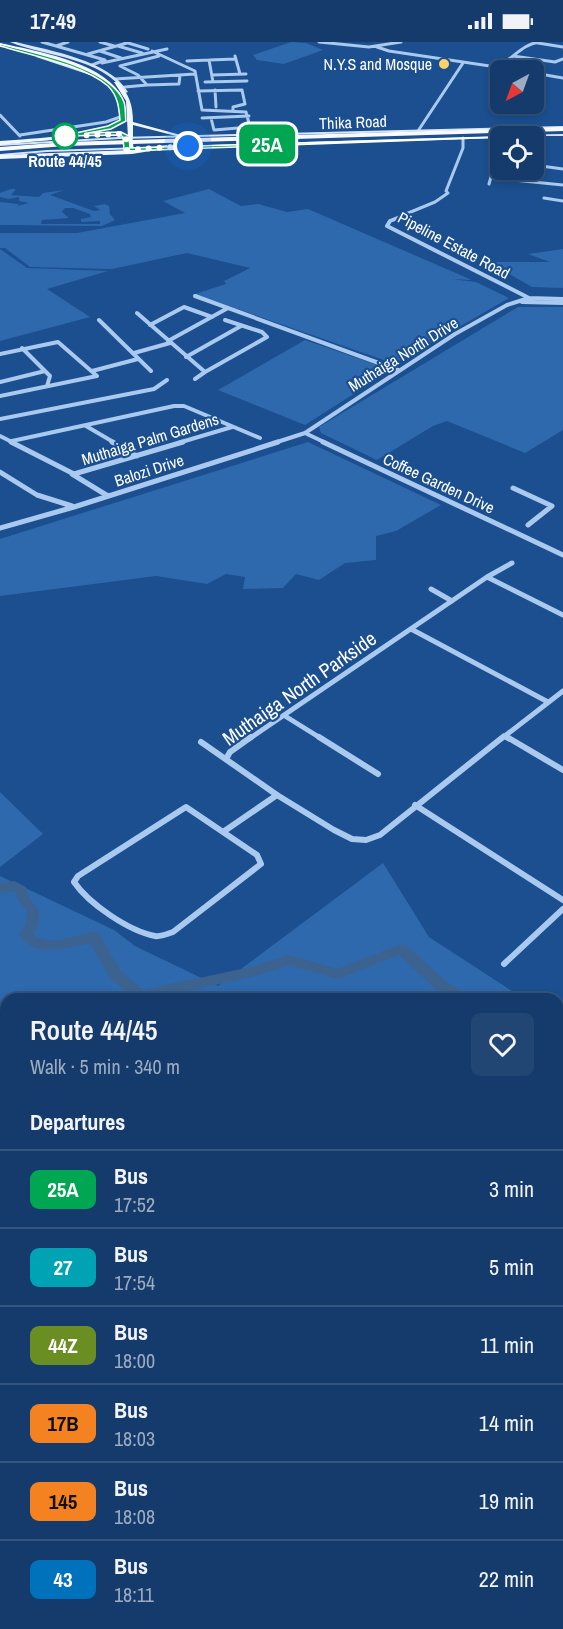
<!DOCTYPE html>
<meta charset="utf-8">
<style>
:root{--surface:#143b6b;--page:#214673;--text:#f1f3f6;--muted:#9dadc1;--line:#33557e}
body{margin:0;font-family:"Archivo Narrow",sans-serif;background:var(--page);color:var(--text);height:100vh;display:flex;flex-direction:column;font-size:22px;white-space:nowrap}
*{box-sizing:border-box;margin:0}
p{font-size:20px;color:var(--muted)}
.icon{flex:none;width:33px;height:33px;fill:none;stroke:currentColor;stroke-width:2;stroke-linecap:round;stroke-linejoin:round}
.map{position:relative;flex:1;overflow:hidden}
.side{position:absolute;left:0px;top:951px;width:564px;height:636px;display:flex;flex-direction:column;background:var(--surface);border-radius:18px 18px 0 0;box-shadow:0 3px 9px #0003,0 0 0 2px var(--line)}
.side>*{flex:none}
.badge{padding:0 12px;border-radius:9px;font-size:21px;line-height:39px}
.needle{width:39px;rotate:221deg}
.controls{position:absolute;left:490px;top:18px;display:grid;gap:12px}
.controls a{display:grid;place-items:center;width:54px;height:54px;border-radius:9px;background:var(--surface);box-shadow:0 3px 9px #0003,0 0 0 2px var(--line);font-size:30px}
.you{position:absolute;width:30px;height:30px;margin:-15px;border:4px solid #fff;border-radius:50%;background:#1a73e8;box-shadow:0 0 0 9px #1a73e833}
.map>.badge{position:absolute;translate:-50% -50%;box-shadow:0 0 0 3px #fff}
h2{padding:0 30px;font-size:22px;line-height:54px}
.round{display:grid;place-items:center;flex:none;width:63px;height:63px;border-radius:9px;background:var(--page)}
.summary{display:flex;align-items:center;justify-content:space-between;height:102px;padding:0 30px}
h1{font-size:28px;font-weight:600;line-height:45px}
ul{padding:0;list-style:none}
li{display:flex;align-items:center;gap:18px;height:78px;padding:0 30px;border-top:2px solid var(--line)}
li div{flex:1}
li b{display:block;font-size:22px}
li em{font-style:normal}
li .badge{min-width:66px;font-weight:700;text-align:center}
.status{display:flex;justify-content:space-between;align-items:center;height:42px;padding:0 30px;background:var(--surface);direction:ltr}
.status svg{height:16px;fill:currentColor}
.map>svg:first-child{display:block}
.green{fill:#2e69ad;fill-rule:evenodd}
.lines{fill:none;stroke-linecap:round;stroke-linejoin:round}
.river{fill:#3c6290;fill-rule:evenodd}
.minor-far4{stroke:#a9c9ee;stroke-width:3}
.minor-far3{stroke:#a9c9ee;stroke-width:4}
.minor-far2{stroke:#a9c9ee;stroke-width:5}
.minor-far1{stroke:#a9c9ee;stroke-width:6}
.minor{stroke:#a9c9ee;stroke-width:8}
.secondary{fill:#d6e6fa;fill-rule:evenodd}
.primary{fill:#f0f6ff;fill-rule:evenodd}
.trunk{fill:#f8faff;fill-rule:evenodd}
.primary-bridge{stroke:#f0f6ff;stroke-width:5}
.line{fill:#00a651;stroke:#fff;stroke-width:1.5}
.walk{stroke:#fff;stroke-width:6;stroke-dasharray:0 10.8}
.poi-dot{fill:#ffd166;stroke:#1b4f8f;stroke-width:2}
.stop-dot{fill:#fff;stroke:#00a651;stroke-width:3}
.labels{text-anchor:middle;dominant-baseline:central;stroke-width:4.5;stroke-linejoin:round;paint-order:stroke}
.far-poi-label{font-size:16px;fill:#fff;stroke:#1b4f8f;text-anchor:end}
.far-street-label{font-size:16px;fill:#fff;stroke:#1b4f8f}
.far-stop-label{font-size:16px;font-weight:bold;fill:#fff;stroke:#1b4f8f}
.street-label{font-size:20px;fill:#fff;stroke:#1b4f8f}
</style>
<div class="status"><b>17:49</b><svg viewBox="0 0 49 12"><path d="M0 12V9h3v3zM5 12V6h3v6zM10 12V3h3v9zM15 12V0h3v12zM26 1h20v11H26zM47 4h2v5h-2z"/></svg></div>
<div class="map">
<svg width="563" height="1587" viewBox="0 0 563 1587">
<rect width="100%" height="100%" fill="#1b4f8f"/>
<path class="green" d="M291,0L306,1L323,8L284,22L257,18L253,13Z
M11,147H16L11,153L39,155L43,151L64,148L50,153L94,169L100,168L94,164L105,162L109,164L110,172L115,178L102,184L0,183V160L19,162L17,164L29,161L19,159V155L9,157L0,155V151ZM65,166H73L90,172L91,175L81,177V180L100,179V182H41L42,178L69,176L62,170Z
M209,147L241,164L258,162L287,170L308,167L472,238L451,237L476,240L509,256L395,322L195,252L226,242L224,239L250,226L187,211L112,227L30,225L5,206H0V191H77L185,171L163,159Z
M0,207L27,226L108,229L47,247L90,275L0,299Z
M563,207V246L532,245L488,220H550L528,212Z
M518,265H563V388L525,411L447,379L433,384L377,418L321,391L319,385Z
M305,298L386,326L388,330L305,383L218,348Z
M308,400L441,463L396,489L376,494V518L345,521L319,538L296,532L283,546L243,547L245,535L226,532L207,542L156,534L0,554V497Z
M0,750L43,792L0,825Z
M383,821L429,895L524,957H6V1581H558V970H563V1587H0V834L114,888L135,904L218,944Z"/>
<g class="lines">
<path class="river" d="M14,839L26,845L30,857L39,869L38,883L33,892C48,906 75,893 93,890L98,891L121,929L143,948L255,924L289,913L338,927L401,902L406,903L449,942L471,953L473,957H454L439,950L399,913L338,937L289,923L255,934L152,957H135L111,937L90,901C66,905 34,918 19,892L26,882L27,870L18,858L16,851L13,849L0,851V841Z
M558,975H563V987H558Z"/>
<path class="minor-far4" d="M42,0L105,18L92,23
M100,0L114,4
M125,0L148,7
M319,0L369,5L401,0
M538,1L563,5
M56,4L68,0
M118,4L142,11
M377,5L389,9L516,28
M100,9L121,16
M152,9L195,29L202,68L246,70L250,85L214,88L211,76
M88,12L127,1
M235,14L240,32
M513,14L555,20L563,17
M187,19L209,18
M102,21L167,7
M494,23C510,23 519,2 540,0
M534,31L563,36
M212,33L246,32
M115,37L195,32
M205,40L247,39
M213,40L209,18L236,17
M147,43L179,42L180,33
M125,45L147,43L138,33L120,24L159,14
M215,48L216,65
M198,49L242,48L245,62L233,65V69
M0,73L20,94
M202,76L249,74
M418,89L463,21
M20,93L106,80L123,74
M534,123L563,127
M492,136L563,143
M489,142L495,120L501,119
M544,156L563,159
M401,174L435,160L448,151L446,149L463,106V96"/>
<path class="minor-far3" d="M405,173L390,179L387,184L529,256L563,257
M195,254L398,328
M522,260L563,261
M137,271L205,330L267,295L262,290L225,278
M99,278L151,329
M150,283L184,265L212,275
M168,299L228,266
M22,306L50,334L47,344
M134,311L170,301
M0,312L58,300L97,334L0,354
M186,315L241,284
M92,329L138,317
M195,337L205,330
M0,340L45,329
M0,377L154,347L167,338
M86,384L115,401
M305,391L326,401
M0,394L14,401
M12,399L174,364H184L260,396
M178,401L232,385
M274,401L305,391L455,292L507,263L529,256"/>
<path class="minor-far2" d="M11,400L74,432L183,400
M112,400L137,414
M323,400L563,513
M0,430L37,453L72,464
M72,432L108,454
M513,446L552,464L528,483
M0,486L74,465L278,400
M487,535L563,573
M431,547L452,559
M411,587L548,660
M285,674L322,697
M504,694L509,697
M249,697L487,535L512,521
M501,697L563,649"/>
<path class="minor-far1" d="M319,695L378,732
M507,695L563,728
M201,700L277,753L334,788L352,797L366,798L380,793L503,695
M226,717L230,710L251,695
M415,763L563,858
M186,765L257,813L261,822L173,890C167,892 161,895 155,894C129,889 89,862 74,840L78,834Z
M223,790L277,753
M504,922L563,867
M368,956L371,957"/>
<path class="minor" d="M558,1105L563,1106
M0,1113L6,1117
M558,1438L563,1439
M245,1581L259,1587
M470,1581V1587
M297,1587L298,1581"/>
<path class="secondary" d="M10,0H16C51,9 109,18 128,50L125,51C102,15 46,15 10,0Z
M0,2L22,8L23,9L21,10L0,4Z
M37,13L95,32L96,33L93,34L36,15Z
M563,84V86L119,97L0,104V102L119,95Z
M563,92V94H505L507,93Z
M501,94H503H501V96L47,110L0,114V112L47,108Z"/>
<path class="primary" d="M0,1C36,9 98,19 120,51C125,59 125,70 125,79C99,97 33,99 0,103V99C38,96 86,95 121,78C120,71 121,62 117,55C103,25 31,11 0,3Z
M114,40H118C129,52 133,63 133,80L188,95V97L133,83V95L128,96L126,59Z
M167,103L169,106L132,112L0,117V113L132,108Z"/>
<path class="trunk" d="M563,85V89L66,104L0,109V105L66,100Z"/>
<path class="primary-bridge" d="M130,95L131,106"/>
</g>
<path class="line" d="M0,2C34,11 111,25 124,60C126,66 125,74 126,79L111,87L88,91L121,90L129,94L130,106L504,95L127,109L124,108L123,95L120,93L62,94L108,84L120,78C119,66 118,54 108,44C84,23 30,13 0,4Z"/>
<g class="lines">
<path class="walk" d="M65,94L121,92L126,94L127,108L188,104"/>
</g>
<circle class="poi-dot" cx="444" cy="22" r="6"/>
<circle class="stop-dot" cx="65" cy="94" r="12"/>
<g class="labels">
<g class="far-poi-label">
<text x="432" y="22">N.Y.S and Mosque</text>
</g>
<g class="far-street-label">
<text transform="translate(353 80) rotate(-2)">Thika Road</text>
<text transform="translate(454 203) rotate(28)">Pipeline Estate Road</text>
<text transform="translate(403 312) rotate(-32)">Muthaiga North Drive</text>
<text transform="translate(150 397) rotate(-17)">Muthaiga Palm Gardens</text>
<text transform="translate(149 428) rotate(-18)">Balozi Drive</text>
<text transform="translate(439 441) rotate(25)">Coffee Garden Drive</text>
</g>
<g class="far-stop-label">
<text x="65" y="119">Route 44/45</text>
</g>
<g class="street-label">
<text transform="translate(299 646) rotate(-35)">Muthaiga North Parkside</text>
</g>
</g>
</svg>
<div class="controls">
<a><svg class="needle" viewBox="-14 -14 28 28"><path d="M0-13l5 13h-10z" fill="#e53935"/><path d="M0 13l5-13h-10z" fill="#9dadc1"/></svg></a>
<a><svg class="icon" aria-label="locate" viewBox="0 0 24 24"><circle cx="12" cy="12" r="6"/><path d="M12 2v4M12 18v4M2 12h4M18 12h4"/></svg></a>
</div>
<div class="you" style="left:188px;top:104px"></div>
<b class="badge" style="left:267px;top:102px;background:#00a651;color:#fff">25A</b>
<section class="side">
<div class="summary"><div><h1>Route 44/45</h1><p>Walk · 5 min · 340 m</p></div><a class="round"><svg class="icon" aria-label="heart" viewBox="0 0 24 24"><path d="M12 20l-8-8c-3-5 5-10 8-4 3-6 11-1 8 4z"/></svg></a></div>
<h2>Departures</h2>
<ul>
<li><span class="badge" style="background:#00a651;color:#fff">25A</span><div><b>Bus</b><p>17:52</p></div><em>3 min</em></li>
<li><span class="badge" style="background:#00a3b4;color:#fff">27</span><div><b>Bus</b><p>17:54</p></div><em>5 min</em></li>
<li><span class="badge" style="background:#6b8e23;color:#fff">44Z</span><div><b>Bus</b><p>18:00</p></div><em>11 min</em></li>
<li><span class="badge" style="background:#f58220;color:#111">17B</span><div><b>Bus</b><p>18:03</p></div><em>14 min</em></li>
<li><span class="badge" style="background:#f58220;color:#111">145</span><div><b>Bus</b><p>18:08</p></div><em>19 min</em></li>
<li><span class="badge" style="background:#0072bc;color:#fff">43</span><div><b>Bus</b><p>18:11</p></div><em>22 min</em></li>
</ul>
</section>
</div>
